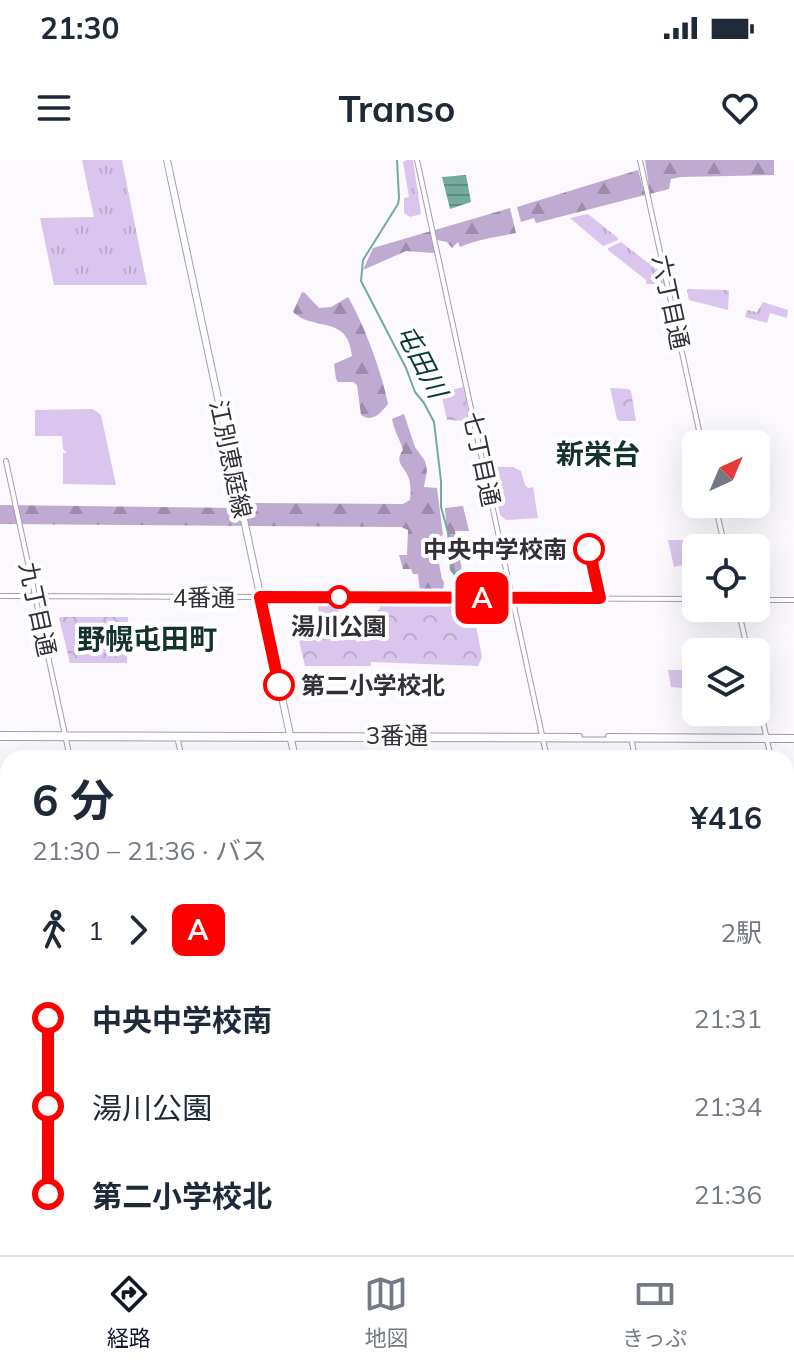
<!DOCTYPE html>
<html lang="ja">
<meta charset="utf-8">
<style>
:root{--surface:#fff;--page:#f2f2f3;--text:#1f2937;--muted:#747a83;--line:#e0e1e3;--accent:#111827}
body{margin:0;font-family:Mulish,"Noto Sans JP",sans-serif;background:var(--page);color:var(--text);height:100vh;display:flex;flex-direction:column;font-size:30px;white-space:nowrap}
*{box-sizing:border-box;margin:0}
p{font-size:26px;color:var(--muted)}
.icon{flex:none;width:44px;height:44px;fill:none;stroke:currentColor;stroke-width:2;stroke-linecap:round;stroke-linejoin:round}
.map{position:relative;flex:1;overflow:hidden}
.drawer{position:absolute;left:0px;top:590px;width:794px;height:506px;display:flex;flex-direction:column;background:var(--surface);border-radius:24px 24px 0 0;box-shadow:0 8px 32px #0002}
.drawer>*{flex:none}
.badge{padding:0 16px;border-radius:12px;font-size:28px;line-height:52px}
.needle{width:52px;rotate:44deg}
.controls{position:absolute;left:682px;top:270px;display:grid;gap:16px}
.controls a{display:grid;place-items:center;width:88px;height:88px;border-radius:12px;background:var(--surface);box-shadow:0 8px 32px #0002;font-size:40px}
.map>.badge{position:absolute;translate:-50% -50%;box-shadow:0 0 0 4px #fff}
.legs{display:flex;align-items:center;gap:12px;height:88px;padding:0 32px;font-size:26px}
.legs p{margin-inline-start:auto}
.headline{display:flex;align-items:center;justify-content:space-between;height:136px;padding:0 32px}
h1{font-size:44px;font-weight:700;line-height:60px}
ul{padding:0 32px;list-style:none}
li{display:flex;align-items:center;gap:28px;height:88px;font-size:30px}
li i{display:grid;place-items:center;width:12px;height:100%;margin:0 10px;background:currentColor}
li i::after{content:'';width:20px;height:20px;margin:-10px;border:6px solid;border-radius:50%;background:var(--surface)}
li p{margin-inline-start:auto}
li:first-child i{background:linear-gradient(#0000 50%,currentColor 0)}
li:last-child i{background:linear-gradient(currentColor 50%,#0000 0)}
.status{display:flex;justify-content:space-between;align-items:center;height:56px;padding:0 40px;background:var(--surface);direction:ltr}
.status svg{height:22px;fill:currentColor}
header{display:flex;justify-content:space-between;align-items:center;height:104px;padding:0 32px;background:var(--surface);font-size:36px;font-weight:700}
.tabs{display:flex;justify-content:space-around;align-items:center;height:112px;border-top:2px solid var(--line);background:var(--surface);font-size:22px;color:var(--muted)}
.tabs a{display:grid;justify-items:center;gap:4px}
.tabs .selected{color:var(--accent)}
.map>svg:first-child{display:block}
.grass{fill:url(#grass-tufts)}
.forest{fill:url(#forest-firs)}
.park{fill:url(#park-crowns)}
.pitch{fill:#dac5ee}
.water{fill:url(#water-rules)}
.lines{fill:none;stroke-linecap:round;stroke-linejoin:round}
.stream{stroke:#74ab9d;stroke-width:2}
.minor-casing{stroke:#a69cb0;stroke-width:6}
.major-casing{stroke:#a69cb0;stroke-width:8}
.highway-casing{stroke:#a69cb0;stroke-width:10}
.minor{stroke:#fff;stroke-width:4}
.major{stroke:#fff;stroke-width:6}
.highway{stroke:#fff;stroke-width:8}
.rail-casing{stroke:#9b989e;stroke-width:5}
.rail{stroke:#fff;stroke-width:2;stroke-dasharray:6;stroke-linecap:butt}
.line-1-casing{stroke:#fff;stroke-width:18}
.line-1{stroke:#f00;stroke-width:12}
.stop-1-dot{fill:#fff;stroke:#f00;stroke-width:4}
.labels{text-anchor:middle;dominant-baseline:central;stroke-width:8;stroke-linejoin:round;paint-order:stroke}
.street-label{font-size:24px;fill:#332f37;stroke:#fff}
.stop-label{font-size:24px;font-weight:bold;fill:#332f37;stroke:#fff;text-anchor:end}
.water-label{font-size:26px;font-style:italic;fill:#053a31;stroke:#fff}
.quarter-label{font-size:28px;font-weight:bold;fill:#13332c;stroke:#fff}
</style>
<div class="status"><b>21:30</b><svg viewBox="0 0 49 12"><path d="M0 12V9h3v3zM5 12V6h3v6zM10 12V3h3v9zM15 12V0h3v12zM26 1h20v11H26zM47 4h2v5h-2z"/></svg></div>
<header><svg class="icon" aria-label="menu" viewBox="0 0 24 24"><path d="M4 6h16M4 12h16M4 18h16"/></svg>Transo<svg class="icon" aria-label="heart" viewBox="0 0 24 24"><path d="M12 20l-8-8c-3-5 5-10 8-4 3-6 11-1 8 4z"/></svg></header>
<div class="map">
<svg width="794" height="1095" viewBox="0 0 794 1095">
<defs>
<pattern id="grass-tufts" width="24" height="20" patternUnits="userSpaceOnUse" patternTransform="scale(2)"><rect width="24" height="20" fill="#dac5ee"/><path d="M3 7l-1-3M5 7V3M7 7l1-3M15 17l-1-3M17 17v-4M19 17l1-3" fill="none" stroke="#bcaacd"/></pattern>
<pattern id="forest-firs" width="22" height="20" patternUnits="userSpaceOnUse" patternTransform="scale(2)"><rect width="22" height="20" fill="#bfaad2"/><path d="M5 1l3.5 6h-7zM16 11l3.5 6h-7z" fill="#9c8bab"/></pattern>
<pattern id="park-crowns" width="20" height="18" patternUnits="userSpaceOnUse" patternTransform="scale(2)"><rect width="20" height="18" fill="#dac5ee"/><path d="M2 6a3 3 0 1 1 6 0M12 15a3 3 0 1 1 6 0" fill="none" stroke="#bcaacd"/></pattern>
<pattern id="water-rules" width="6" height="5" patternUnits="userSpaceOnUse" patternTransform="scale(2)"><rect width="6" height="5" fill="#74ab9d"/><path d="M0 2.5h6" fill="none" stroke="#608c81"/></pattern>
</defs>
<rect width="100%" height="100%" fill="#fbf9fd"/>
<path class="grass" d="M82,0H122L147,125H54L40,58L94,57Z
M407,0H413L421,54L410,57L404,53V38L409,37L403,2Z
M588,54L618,78V80L603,86L570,58Z
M621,82L656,109L662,111L665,123L663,124H646V120L608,90V88Z
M688,129L727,130L729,131L728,150L689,140L687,131Z
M763,142L788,150L787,158L770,153L767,163L745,157L747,150L757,152Z
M668,380H684L686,386H723V388H696V402L674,407Z"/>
<path class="forest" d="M645,0H774V15L681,17L671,19L669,29L650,34Z
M638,10L645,35L536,63L534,58L521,62L517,47Z
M510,48L516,73C497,77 478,79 460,87L458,82L452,88L447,82L437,80L435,70Z
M431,71L435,91L433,93L406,91L363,110L373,88Z
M302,132L305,133L319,148L331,147L348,137C364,164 382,213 388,244C381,253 372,263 361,255L357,225L353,222H338L336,219L334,204L352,196C348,154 314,172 293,152Z
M404,254L415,287L425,301L427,310L424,327L437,328L443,375L435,378V387L440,390L441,396L438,398L442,419L444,422L443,433H420L418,414H413L411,409H403L399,395H407L408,370L401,367L0,364V345L236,348V344L246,343L403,344L410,340C411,333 411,326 409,319C406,307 393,303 403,290C400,279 394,271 392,259Z
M463,346L469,371H455L465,427L470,434L454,432L455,417L450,410L445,348Z"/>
<path class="park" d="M463,227L470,259V261L447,260L441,233Z
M610,228L628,229L631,231L636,261H619L617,259Z
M318,438H333L339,453L344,458L373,457L380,448L377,439L471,441L482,497L478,506L371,502V506H305L298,476L319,473Z
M61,457H128L127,503H70L59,458Z
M692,510L696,529L671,527L668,510Z"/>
<path class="pitch" d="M93,249L101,255L116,325L63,324V293H67L63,289L62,276H35V250Z
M490,307H513L521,311L525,325L528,328L533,327L538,358L506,360L500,355Z"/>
<path class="water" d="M466,15L471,42L450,49L442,17Z"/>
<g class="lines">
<path class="stream" d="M397,0L399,38L398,44L363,100L361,121L406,208L415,232L424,243L434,262L441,321V347L449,376L457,430"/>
<defs>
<path id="minor" d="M417,0L547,598
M640,0L702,284
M6,301L70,598
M715,344L725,388
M0,436L696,439
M756,440H794
M738,448L748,492
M756,530L771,598
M0,574L580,576
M608,576L794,577
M177,577L182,598
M631,577L635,598
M0,578L794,580
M786,669L794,707
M786,718H794
M786,787H794
M786,974H794
M0,1009H8
M786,1019H794
M786,1044L794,1045
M431,1095V1088"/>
<path id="major" d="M167,0L295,598
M0,715H8
M254,1095V1088
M695,1095V1088"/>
<path id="highway" d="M786,857H794
M0,860L8,857"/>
</defs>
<use href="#minor" class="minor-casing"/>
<use href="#major" class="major-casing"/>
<use href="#highway" class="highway-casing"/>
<use href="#minor" class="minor"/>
<use href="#major" class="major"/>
<use href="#highway" class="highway"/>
<defs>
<path id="rail" d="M0,996H8
M786,1005H794"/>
</defs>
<use href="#rail" class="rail-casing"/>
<use href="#rail" class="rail"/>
</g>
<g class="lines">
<defs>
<path id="line-1" d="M279,525L260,437L600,438L589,389"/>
</defs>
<use href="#line-1" class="line-1-casing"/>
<use href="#line-1" class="line-1"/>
</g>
<g class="stop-1-dot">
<circle cx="589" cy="389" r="14"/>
<circle cx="339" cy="437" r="10"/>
<circle cx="279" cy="525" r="14"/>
</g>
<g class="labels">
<g class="street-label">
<text transform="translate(671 142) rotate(78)">六丁目通</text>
<text transform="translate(231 299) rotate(78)">江別恵庭線</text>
<text transform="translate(482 299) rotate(78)">七丁目通</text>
<text x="204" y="437">4番通</text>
<text transform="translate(38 449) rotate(78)">九丁目通</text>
<text x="397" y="575">3番通</text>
</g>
<g class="stop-label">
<text x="567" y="389">中央中学校南</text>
<text x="339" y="466" text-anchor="middle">湯川公園</text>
<text x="301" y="525" text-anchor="start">第二小学校北</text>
</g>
<g class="water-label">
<text transform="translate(422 201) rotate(63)">屯田川</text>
</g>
<g class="quarter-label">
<text x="598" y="293">新栄台</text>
<text x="147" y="478">野幌屯田町</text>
</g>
</g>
</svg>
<div class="controls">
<a><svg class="needle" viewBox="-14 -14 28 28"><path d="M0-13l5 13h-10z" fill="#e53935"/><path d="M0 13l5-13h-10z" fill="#747a83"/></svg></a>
<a><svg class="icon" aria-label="locate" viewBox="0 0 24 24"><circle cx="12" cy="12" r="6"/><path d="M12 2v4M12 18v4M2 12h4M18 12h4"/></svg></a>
<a><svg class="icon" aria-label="layers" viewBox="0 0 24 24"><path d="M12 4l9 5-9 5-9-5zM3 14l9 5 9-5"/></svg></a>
</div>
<b class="badge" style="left:482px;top:438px;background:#f00;color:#fff">A</b>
<section class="drawer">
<div class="headline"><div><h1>6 分</h1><p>21:30 – 21:36 · バス</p></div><b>¥416</b></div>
<div class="legs"><svg class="icon" aria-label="walk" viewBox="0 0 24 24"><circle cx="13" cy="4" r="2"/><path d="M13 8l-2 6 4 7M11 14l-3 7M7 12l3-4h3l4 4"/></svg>1<svg class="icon" aria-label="forward" viewBox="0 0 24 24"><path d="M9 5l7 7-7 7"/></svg><b class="badge" style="background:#f00;color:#fff">A</b><p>2駅</p></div>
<ul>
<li><i style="color:#f00"></i><b>中央中学校南</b><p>21:31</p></li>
<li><i style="color:#f00"></i><span>湯川公園</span><p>21:34</p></li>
<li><i style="color:#f00"></i><b>第二小学校北</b><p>21:36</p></li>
</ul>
</section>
</div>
<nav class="tabs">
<a class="selected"><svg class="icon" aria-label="directions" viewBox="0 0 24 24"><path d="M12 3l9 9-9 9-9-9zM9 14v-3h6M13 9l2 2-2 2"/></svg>経路</a>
<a><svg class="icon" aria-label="map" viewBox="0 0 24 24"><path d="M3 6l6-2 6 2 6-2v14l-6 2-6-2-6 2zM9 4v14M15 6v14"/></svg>地図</a>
<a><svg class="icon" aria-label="tickets" viewBox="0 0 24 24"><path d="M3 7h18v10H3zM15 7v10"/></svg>きっぷ</a>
</nav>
